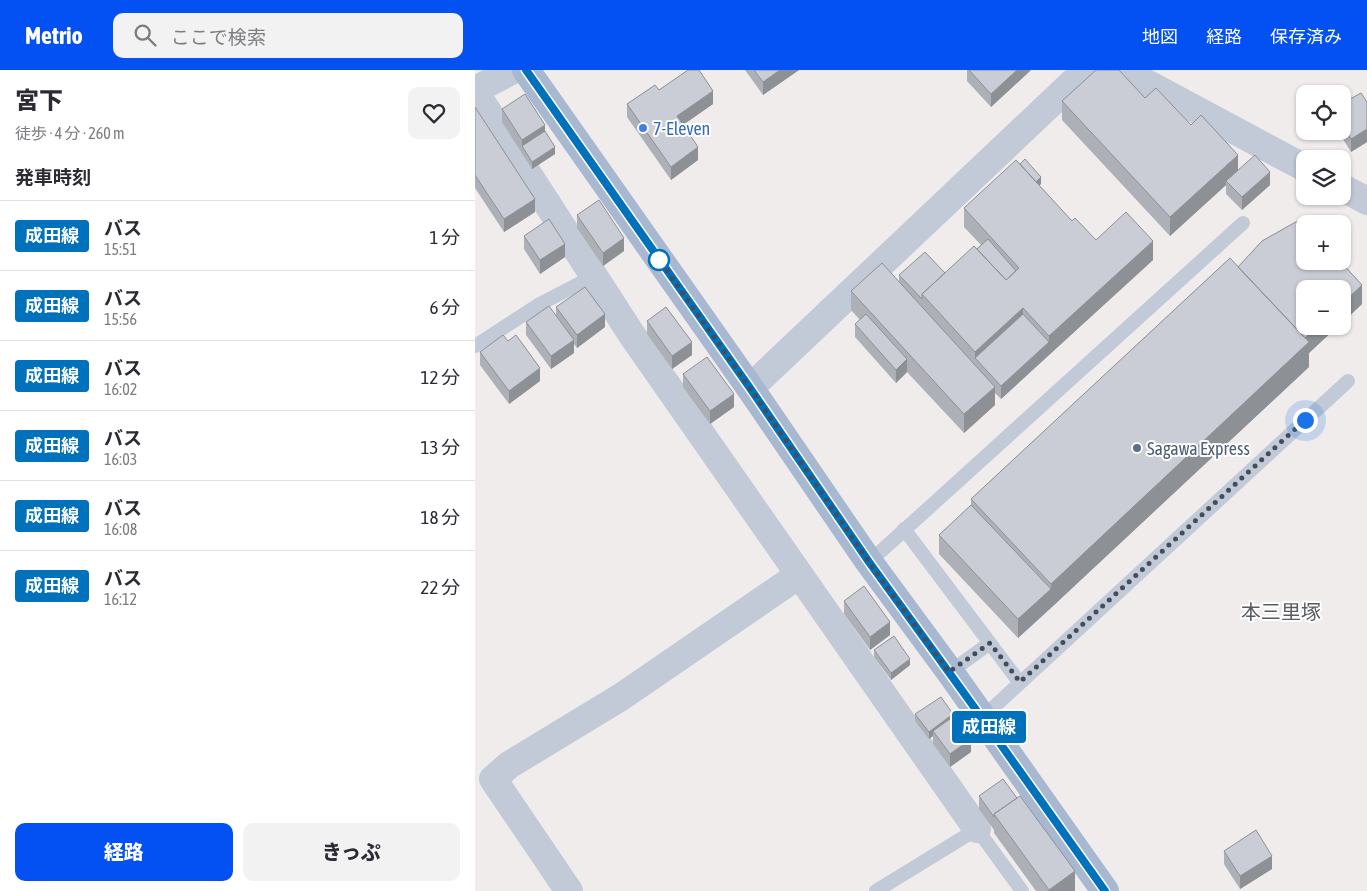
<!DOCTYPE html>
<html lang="ja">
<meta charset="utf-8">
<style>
:root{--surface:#fff;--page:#f2f2f3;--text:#2b2b33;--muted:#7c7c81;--line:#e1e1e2;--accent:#0350f3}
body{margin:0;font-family:"Asap Condensed","Noto Sans JP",sans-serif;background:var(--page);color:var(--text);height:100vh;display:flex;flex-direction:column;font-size:19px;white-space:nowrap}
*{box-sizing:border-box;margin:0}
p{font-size:16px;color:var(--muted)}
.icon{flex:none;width:28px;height:28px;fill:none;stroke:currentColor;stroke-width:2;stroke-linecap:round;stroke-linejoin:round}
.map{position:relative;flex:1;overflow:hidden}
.panel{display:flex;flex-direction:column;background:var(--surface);width:475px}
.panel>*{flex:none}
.badge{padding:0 10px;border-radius:4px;font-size:18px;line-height:32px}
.tools{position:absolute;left:821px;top:15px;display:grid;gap:10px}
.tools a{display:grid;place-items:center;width:55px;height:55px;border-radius:10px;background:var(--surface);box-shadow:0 1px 4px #0004;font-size:25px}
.you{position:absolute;width:25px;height:25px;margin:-12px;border:4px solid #fff;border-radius:50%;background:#1a73e8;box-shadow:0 0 0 8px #1a73e833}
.map>.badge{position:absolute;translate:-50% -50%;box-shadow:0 0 0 2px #fff}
h2{padding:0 15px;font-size:19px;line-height:45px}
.round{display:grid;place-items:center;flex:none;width:52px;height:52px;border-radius:10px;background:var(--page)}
.headline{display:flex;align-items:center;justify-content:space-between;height:85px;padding:0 15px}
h1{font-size:24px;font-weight:800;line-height:38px}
.primary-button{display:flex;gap:10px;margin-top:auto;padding:10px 15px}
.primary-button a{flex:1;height:58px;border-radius:10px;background:var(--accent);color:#fff;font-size:20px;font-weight:800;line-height:58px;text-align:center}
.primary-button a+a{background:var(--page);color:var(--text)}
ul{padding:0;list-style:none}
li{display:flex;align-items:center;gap:15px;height:70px;padding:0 15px;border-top:1px solid var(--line)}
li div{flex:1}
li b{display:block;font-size:19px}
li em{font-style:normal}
li .badge{min-width:55px;font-weight:700;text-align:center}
header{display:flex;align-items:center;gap:30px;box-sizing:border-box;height:70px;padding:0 25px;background:var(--accent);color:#fff}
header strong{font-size:24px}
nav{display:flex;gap:28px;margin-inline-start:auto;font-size:18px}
.search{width:350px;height:45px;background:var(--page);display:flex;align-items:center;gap:12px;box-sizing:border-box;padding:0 18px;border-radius:10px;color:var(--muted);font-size:19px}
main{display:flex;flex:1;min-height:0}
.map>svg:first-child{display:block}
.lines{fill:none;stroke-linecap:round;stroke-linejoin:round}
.service{stroke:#c1cad6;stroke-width:14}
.minor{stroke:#c1cad6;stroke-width:28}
.primary{stroke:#a8b8d0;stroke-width:28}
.wall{fill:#aeb0b7}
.shaded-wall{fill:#8d9095}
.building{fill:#cacdd5;stroke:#8d9095}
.line-casing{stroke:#fff;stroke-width:11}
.line{stroke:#0072bc;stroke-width:8}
.walk{stroke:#434d5c;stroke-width:5;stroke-dasharray:0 9}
.shop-dot{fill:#3f7fe0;stroke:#fff;stroke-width:2}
.stop-dot{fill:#fff;stroke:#0072bc;stroke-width:2.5}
.service-dot{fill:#5c6f8a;stroke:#fff;stroke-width:2}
.labels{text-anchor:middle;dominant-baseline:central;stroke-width:4;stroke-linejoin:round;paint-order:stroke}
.shop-label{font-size:18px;fill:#366cbe;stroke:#fff;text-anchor:start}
.service-label{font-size:18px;fill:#4e5e75;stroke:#fff;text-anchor:start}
.quarter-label{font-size:20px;fill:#585c62;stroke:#fff}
</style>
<header>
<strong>Metrio</strong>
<div class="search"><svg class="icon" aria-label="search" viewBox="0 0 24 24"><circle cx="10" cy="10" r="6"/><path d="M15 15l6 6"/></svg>ここで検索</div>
<nav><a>地図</a><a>経路</a><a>保存済み</a></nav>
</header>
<main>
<section class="panel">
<div class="headline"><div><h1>宮下</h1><p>徒歩 · 4 分 · 260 m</p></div><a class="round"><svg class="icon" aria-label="heart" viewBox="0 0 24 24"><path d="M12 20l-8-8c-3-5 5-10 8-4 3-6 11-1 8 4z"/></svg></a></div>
<h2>発車時刻</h2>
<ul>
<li><span class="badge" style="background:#0072bc;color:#fff">成田線</span><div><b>バス</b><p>15:51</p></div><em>1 分</em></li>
<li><span class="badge" style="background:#0072bc;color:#fff">成田線</span><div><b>バス</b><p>15:56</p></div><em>6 分</em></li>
<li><span class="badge" style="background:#0072bc;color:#fff">成田線</span><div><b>バス</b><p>16:02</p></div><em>12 分</em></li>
<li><span class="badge" style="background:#0072bc;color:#fff">成田線</span><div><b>バス</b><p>16:03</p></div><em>13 分</em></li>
<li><span class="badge" style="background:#0072bc;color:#fff">成田線</span><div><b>バス</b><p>16:08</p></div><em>18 分</em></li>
<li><span class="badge" style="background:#0072bc;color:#fff">成田線</span><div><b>バス</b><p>16:12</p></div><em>22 分</em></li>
</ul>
<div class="primary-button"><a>経路</a><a>きっぷ</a></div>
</section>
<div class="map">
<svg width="892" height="821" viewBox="0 0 892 821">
<rect width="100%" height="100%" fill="#f0ecec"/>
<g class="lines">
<path class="service" d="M0,276L65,234L119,206
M429,459L545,613
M394,492L768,153
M475,602L515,573
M507,648L873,311
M401,821L502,759L547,821"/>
<path class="minor" d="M647,0L830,98
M0,20L38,0
M0,22L157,265L502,759
M868,118L892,131
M275,318L611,0
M94,821L18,709L34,695L146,627L324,505"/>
<path class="primary" d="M51,0L275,318L394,492L475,602L630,821"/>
</g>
<path class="wall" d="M270,0H324L288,25Z
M492,0H556L516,37L492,11Z
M184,20L238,34L208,55L223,90L196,110L152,47V34Z
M670,28L716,55L763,100L795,115L767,140L751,124V115L695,166L587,50V31Z
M892,32V72L876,82L863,61H868V33Z
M0,37L60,142L29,162L0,118Z
M27,39L70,61L80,84L57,99L27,52Z
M566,114L564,115L597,151L621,170L678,190L526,329L520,323V335L489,363L432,302L421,313L380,267V254L385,250L376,240V221L424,212V205L470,203L506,175L489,157V138Z
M102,145L149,181L128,196L102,158Z
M826,149L830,154V191H865L887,215V234L868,252V219H830V256H863L834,283V297L543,568L464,484V465L496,435V429L755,188L763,197L787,171Z
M49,166L90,187L65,204L49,179Z
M81,237L130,257L102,278L99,274V283L76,299L51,265V252L81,246Z
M172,251L217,285L197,299L172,264Z
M33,271L65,311L34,334L5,295V282Z
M208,304L259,337L235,354L208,317Z
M369,531L415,565L395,580L369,544Z
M399,580L435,595L416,610L399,587Z
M440,644L478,647L496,682L475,697L458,674V666L454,669L440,651Z
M504,726L600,820L599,821H561L519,763V760L504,739Z
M749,781L797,799L765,819L749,794Z"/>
<path class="shaded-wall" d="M305,0H324L288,25V12Z
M542,0H556L516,37V24Z
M238,21V34L202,59V46Z
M70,55V68L47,76V70Z
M892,59V72L876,82V69Z
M80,77V84L57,99V92Z
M223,77V90L196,110V97Z
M763,85V104L751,111V115L695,166V147Z
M795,102V115L767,140V127Z
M566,107V114L555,124V117Z
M60,129V142L29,162V149Z
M149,168V181L128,196V183Z
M678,171V190L574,285V266Z
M90,174V187L65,204V190Z
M887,215V234L868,252V233Z
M548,238V257L500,288V282Z
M130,244V257L102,278V265Z
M842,256H863L834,283V297L576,538V514Z
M99,270V283L76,299V286Z
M217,272V285L197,299V286Z
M574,272V285L526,329V316Z
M432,289V302L421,313V300Z
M65,298V311L34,334V321Z
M520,317V335L489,363V344Z
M259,324V337L235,354V341Z
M576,519V538L543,568V549Z
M415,552V565L395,580V567Z
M435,589V595L416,610V603Z
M478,644V651L458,661V666L454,669V662Z
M496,669V682L475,697V684Z
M797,786V799L765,819V806Z
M600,801V820L599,821H574V820Z"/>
<path class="building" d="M213,0H224L238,21L202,46L223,77L196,97L152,34L180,15L184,20Z
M279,0H305L288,12Z
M494,0H542L516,24Z
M621,0H644L670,28L681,18L716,55L726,45L763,85L695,147L587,31Z
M886,23L892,32V59L876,69L868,55V33Z
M50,24L70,55L47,70L27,39Z
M0,37L60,129L29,149L0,105Z
M70,61L80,77L57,92L47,76Z
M780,85L795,102L767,127L751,111Z
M550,89L566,107L561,112L545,94Z
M541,90L597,151L600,148L621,170L651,142L678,171L574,266L548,238L500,282L447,224L499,176L531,210L544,198L489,138Z
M124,130L149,168L128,183L102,145Z
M74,149L90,174L65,190L49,166Z
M826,149L830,154V191H865L887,215L868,233V219H830V256H842L830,268L763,197L787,171Z
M513,169L541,201L531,210L502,179Z
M450,182L470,203L447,224V229L424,205Z
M755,188L834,272L576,514L496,429Z
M407,193L520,317L489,344L376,221Z
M110,217L130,244L102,265L81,237Z
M74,236L99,270L76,286L51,252Z
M191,237L217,272L197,286L172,251Z
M391,244L432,289L421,300L380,254Z
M548,244L574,272L526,316L500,288Z
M28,265L33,271L41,265L65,298L34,321L5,282Z
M232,287L259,324L235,341L208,304Z
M496,435L576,519L543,549L464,465Z
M389,516L415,552L395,567L369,531Z
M419,566L435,589L416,603L399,580Z
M466,627L478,644L454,662L440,644Z
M479,646L496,669L475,684L458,661Z
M528,709L542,728L519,744V747L504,726Z
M545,726L600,801L574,820L519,744Z
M781,760L797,786L765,806L749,781Z"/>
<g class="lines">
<defs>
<path id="line" d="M51,0L275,318L394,492L507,648L630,821"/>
</defs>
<use href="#line" class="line-casing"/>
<use href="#line" class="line"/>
<path class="walk" d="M184,190L183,188L275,318L394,492L474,602L515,573L545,612L830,350"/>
</g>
<circle class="shop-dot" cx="168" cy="58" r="5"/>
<circle class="stop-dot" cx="184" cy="190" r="10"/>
<circle class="service-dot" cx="662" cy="378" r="5"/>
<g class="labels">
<g class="shop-label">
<text x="178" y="58">7-Eleven</text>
</g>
<g class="service-label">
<text x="672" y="378">Sagawa Express</text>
</g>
<g class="quarter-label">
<text x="806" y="541">本三里塚</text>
</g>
</g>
</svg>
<div class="tools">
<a><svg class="icon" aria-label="locate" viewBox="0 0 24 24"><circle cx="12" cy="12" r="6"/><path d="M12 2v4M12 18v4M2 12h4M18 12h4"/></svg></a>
<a><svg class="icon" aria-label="layers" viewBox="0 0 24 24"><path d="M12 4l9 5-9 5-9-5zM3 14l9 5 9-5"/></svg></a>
<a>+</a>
<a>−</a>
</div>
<div class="you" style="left:830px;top:350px"></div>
<b class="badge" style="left:514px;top:657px;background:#0072bc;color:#fff">成田線</b>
</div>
</main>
